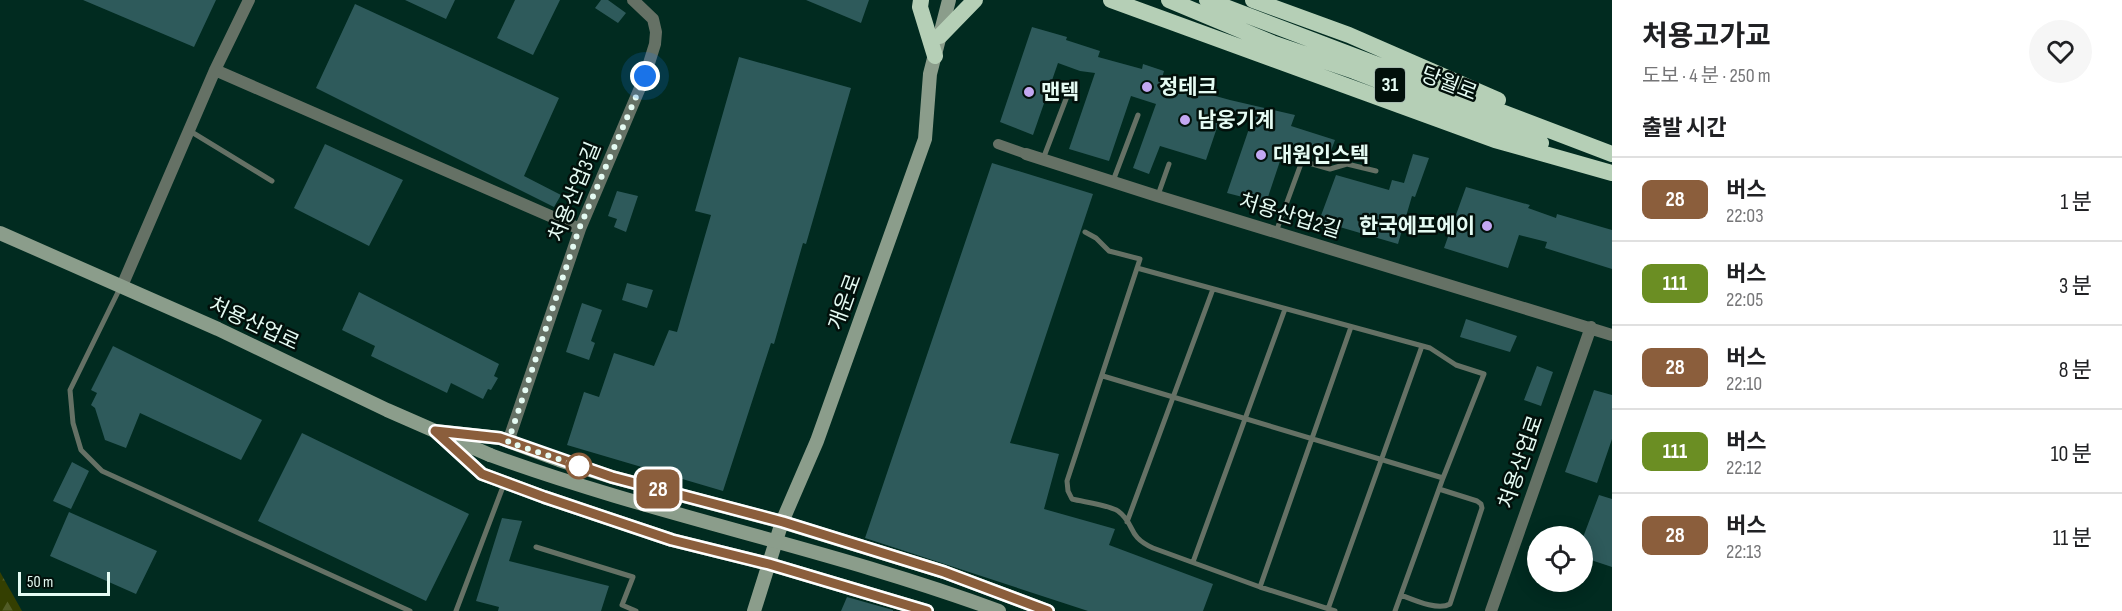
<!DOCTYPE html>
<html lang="ko">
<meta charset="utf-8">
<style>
:root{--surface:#fff;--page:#f6f6f6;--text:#202124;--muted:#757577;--line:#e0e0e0}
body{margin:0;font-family:"Sofia Sans Condensed","Noto Sans KR",sans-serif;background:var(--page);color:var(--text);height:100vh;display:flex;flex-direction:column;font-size:22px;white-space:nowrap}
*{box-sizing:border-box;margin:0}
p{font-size:20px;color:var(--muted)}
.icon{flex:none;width:33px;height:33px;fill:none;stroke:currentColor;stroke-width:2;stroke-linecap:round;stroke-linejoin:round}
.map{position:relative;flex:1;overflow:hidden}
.drawer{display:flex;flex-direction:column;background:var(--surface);width:510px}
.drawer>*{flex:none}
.badge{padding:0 12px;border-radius:9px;font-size:21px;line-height:39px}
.fabs{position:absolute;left:1527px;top:526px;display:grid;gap:12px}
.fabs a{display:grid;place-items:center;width:66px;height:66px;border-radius:50%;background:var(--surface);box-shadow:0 3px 15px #0003;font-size:30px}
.scale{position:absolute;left:18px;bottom:15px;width:92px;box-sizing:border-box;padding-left:6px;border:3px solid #e5fbf3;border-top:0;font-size:16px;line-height:21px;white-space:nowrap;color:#e5fbf3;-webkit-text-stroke:4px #02100b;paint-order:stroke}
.you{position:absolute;width:30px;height:30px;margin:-15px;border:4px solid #fff;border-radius:50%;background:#1a73e8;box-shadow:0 0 0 9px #1a73e833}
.map>.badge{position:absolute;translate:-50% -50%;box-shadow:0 0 0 3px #fff}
h2{padding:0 30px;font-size:22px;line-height:54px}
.round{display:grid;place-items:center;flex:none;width:63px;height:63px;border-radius:32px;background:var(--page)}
.overview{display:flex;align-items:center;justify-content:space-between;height:102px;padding:0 30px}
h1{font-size:28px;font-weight:700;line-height:45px}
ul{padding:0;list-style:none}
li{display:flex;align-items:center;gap:18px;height:84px;padding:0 30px;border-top:2px solid var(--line)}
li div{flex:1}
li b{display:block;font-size:22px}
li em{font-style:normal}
li .badge{min-width:66px;font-weight:700;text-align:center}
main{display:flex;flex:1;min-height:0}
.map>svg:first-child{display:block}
.forest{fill:url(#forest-firs)}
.building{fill:#2e5a5b}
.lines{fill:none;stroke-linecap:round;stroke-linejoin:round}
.service{stroke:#657165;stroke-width:5}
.minor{stroke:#657165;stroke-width:10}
.tertiary{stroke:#657165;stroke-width:12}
.secondary{stroke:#8b9d8b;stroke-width:14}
.trunk{stroke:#b5cfb6;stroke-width:16}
.secondary-bridge{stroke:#8b9d8b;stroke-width:14}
.line-casing{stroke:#fff;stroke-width:14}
.line{stroke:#8b5e3c;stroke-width:9}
.walk{stroke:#e5fbf3;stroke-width:6;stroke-dasharray:0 10.8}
.poi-dot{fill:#c3a7f2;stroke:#02100b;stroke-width:2}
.stop-dot{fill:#fff;stroke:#8b5e3c;stroke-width:3}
.labels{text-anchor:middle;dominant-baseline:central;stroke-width:5;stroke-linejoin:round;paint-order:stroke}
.shield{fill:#02100b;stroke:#a1b4ad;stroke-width:1.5}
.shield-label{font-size:20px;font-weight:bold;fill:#e5fbf3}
.street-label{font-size:21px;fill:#e5fbf3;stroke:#02100b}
.poi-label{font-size:21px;font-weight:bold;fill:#e5fbf3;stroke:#02100b;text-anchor:start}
</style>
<main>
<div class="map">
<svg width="1612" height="611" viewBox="0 0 1612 611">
<defs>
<pattern id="forest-firs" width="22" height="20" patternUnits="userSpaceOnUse" patternTransform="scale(1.5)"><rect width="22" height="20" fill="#343f01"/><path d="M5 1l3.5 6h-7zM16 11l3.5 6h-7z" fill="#515c26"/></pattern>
</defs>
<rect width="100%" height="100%" fill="#012b20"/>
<path class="forest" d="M0,572L22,611H0Z"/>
<path class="building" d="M83,0H216L194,47Z
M405,0H455L446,19Z
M515,0H560L533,55L497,38Z
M601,0H608L626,13L618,23L595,8Z
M806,0H869L861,23Z
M355,4L559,98L524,176L561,195L554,207L316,88Z
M1032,27L1067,37L1066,40L1100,51L1098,57L1142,69L1143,64L1164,71L1161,81L1230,100L1295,115L1291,126L1335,140L1329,156L1286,143L1266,203L1227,193L1253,117L1223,110L1206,160L1160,146L1149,174L1133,168L1156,104L1131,96L1109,161L1069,149L1095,73L1080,71L1058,63L1033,135L1000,122Z
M739,57L851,88L806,244L803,243L774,344L771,343L723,491L567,445L584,392L599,397L614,353L654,366L669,330L677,332L711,215L695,211Z
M325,144L403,180L369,246L294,208Z
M1413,154L1429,158L1415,197L1412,196L1398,244L1319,221L1336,175L1389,190L1392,180L1404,183Z
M992,163L1093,194L1010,443L1059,454L1044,509L1115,529L1109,545L1213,584L1203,611H1088L865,538Z
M1466,187L1530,205L1528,208L1556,218L1557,214L1612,230V269L1545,248L1547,242L1519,235L1508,268L1444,248Z
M617,191L638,196L626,232L614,227L617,219L608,216Z
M627,283L653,290L647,308L622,300Z
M359,292L499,364L494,376L498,378L491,390L488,389L483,399L451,383L447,393L371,356L375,346L342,330Z
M582,303L602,310L591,341L595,343L589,360L566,352Z
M1466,319L1517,336L1510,352L1460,337Z
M113,346L262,420L241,460L140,413L126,448L105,440L95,408L91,405L97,393L91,390Z
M1537,366L1553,372L1541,406L1524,400Z
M1594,390L1612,395V439L1597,483L1565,472Z
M302,433L469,514L426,601L258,521Z
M72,462L89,471L71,509L53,501Z
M1599,495L1612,499V567L1582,557V540Z
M69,512L157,551L136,594L50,556Z
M502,518L522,521L509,561L609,586L601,611H498L499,607L476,601Z
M847,597L893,610V611H841Z"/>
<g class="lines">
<path class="service" d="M190,131L272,181
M1043,159L1071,86
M1113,181L1138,115
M1158,195L1169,164
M1085,232L1096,238L1109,251L1140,259L1067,481L1068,491L1072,499C1084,502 1109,505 1118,511C1136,524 1126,536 1153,548L1260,587L1335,611
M1276,232L1302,161L1330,169L1347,164L1376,171
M1137,268L1430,348L1456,365L1484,374L1443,478L1395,611
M121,286L70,390L73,423L81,450L102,471L410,611
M1103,376L1443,478
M1127,522L1213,289
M536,547L633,577L622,605L636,611
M1193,562L1285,309
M1260,587L1351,327
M1401,595C1414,600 1438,611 1450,604L1482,508L1481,504L1477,501L1439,489
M1328,609L1422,346
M456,611L504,484"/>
<path class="minor" d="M998,144L1026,154"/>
<path class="tertiary" d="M215,70L580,229
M1026,154L1157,196L1612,335
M122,286L215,70L249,0
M508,442L580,229L645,76L655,44L656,32L653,19L633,0
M1491,611L1591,327"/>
<path class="secondary" d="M0,233L218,329L387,410L490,455
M754,611L782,522L817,441L925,139L930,74L949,0
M927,611L769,564L672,540L544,497L482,474L435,431L500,438L559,460L612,477L782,522L944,572L1048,611"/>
<path class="trunk" d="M921,0L920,7L935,56
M1111,0L1495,140L1612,173
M1169,0L1272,43L1354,71L1541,143
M1207,0L1612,154
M1253,0L1349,35L1498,100
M940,36L975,0"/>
<path class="secondary-bridge" d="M490,455C657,516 832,549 999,611"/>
</g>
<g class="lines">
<defs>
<path id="line" d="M927,611L769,564L672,540L544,497L482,474L435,431L500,438L612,477L783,522L944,572L1048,611"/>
</defs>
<use href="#line" class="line-casing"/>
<use href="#line" class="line"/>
<path class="walk" d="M579,466L508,442L579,229L645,76"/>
</g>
<g class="poi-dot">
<circle cx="1147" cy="87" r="6"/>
<circle cx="1029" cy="92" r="6"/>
<circle cx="1185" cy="120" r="6"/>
<circle cx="1261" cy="155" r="6"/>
<circle cx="1487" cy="226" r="6"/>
</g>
<circle class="stop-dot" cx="579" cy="466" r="12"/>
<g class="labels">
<rect class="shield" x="1375" y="68" width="30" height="34" rx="4.5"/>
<g class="shield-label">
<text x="1390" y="85">31</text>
</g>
<g class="street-label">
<text transform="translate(1449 84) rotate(21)">당월로</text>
<text transform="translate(575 192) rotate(-68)">처용산업3길</text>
<text transform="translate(1290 216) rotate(17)">처용산업2길</text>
<text transform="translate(845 302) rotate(-70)">개운로</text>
<text transform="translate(254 324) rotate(25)">처용산업로</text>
<text transform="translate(1521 462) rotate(-71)">처용산업로</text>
</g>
<g class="poi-label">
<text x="1159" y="87">정테크</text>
<text x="1041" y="92">맨텍</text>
<text x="1197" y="120">남웅기계</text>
<text x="1273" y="155">대원인스텍</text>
<text x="1475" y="226" text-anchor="end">한국에프에이</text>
</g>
</g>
</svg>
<div class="fabs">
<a><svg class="icon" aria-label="locate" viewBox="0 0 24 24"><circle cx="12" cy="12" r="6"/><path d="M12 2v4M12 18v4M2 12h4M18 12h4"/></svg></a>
</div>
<div class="scale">50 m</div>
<div class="you" style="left:645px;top:76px"></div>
<b class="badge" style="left:658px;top:489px;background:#8b5e3c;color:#fff">28</b>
</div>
<section class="drawer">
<div class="overview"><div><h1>처용고가교</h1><p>도보 · 4 분 · 250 m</p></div><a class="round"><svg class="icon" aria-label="heart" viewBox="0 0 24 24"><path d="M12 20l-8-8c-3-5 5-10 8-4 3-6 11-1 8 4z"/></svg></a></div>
<h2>출발 시간</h2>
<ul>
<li><span class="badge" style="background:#8b5e3c;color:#fff">28</span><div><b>버스</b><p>22:03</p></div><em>1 분</em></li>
<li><span class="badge" style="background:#6b8e23;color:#fff">111</span><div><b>버스</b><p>22:05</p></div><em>3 분</em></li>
<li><span class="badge" style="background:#8b5e3c;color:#fff">28</span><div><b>버스</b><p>22:10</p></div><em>8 분</em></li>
<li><span class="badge" style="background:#6b8e23;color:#fff">111</span><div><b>버스</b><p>22:12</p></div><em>10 분</em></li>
<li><span class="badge" style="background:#8b5e3c;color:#fff">28</span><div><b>버스</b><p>22:13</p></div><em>11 분</em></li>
</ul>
</section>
</main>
